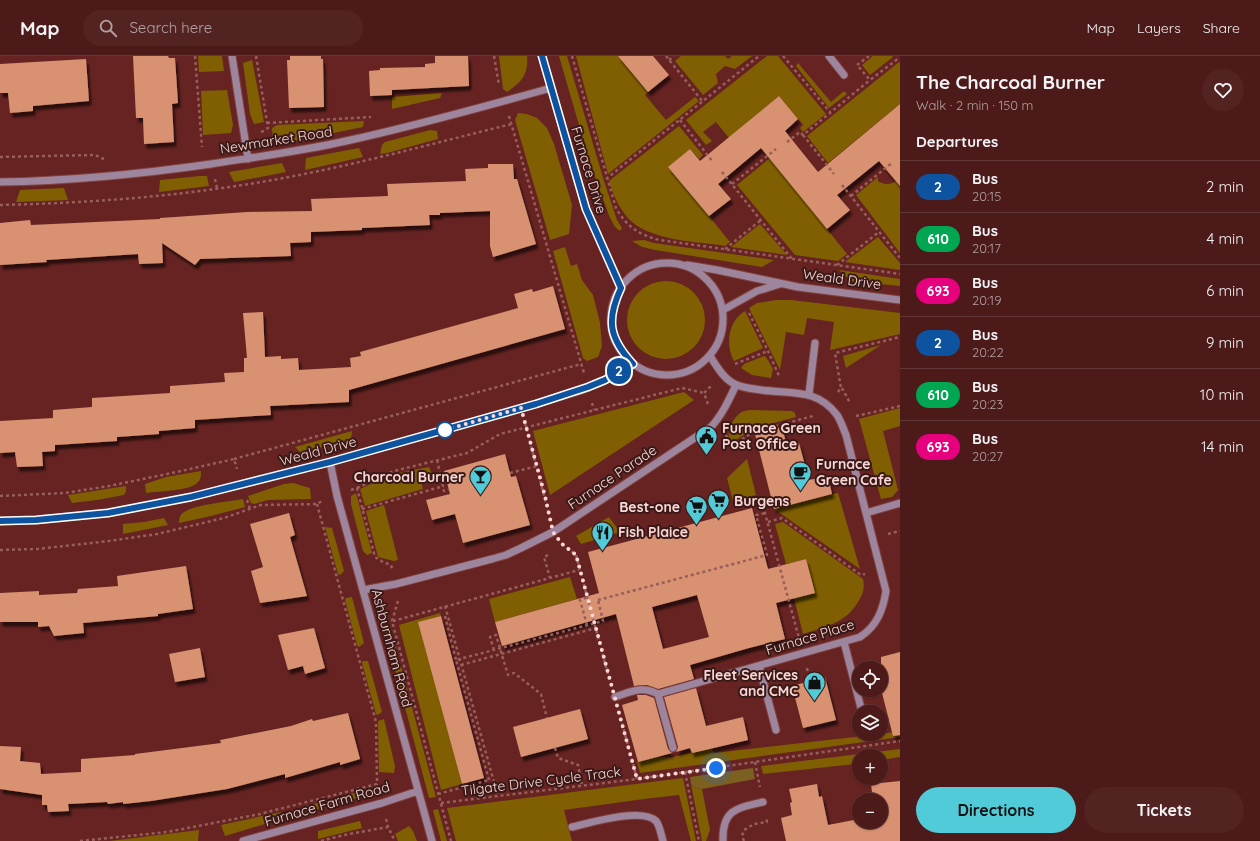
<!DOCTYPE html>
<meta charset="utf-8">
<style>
:root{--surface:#4c1a19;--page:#532322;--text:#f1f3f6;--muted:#b2a1a2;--line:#633838;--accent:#52cbd8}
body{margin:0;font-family:Quicksand,sans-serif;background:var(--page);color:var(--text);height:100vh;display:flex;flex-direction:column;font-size:15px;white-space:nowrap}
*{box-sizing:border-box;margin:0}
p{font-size:13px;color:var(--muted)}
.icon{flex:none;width:22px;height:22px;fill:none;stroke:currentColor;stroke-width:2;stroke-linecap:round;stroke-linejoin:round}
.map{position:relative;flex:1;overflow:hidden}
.drawer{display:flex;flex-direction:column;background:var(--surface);width:360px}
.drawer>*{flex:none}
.badge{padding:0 8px;border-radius:13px;font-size:14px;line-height:26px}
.buttons{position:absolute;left:852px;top:605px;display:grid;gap:8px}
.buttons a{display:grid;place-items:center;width:36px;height:36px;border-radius:50%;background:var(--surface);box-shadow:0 1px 3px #0004,0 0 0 1px var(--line);font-size:20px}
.you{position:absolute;width:20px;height:20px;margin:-10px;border:3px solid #fff;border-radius:50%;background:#1a73e8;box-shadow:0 0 0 6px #1a73e833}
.map>.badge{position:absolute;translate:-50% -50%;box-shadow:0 0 0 2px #fff}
h2{padding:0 16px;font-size:15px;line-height:36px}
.round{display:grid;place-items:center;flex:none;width:42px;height:42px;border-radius:21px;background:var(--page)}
.summary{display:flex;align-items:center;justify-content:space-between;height:68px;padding:0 16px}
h1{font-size:19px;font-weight:700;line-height:30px}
.action{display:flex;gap:8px;margin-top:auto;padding:8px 16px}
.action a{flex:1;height:46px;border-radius:24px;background:var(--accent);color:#111;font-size:16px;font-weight:700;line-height:46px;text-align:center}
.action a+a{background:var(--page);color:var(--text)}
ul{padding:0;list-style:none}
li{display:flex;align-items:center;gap:12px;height:52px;padding:0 16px;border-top:1px solid var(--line)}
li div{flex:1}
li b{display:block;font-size:15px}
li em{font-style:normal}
li .badge{min-width:44px;font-weight:700;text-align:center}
header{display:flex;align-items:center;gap:24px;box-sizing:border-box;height:56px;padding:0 20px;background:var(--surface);border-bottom:1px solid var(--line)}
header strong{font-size:19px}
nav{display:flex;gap:22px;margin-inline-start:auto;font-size:14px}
.search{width:280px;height:36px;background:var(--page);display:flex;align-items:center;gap:10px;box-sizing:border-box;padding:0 14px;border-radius:22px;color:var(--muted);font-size:15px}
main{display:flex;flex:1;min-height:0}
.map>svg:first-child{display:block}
.green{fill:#805f02}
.forest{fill:#7c601f}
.building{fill:#d89171;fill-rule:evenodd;filter:url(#shadow)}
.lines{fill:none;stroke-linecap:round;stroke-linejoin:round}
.minor-casing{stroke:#814341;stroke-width:9}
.path{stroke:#975f5c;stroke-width:2.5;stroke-dasharray:3 3;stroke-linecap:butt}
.minor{stroke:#9d869d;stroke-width:7}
.path-bridge{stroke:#975f5c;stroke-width:2.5;stroke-dasharray:3 3;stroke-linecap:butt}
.line-casing{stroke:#fff;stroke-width:9}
.line{stroke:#0e539f;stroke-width:6}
.walk{stroke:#fad7d4;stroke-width:4;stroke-dasharray:0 7.2}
.stop-dot{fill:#fff;stroke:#0e539f;stroke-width:2}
.labels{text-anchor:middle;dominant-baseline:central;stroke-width:4;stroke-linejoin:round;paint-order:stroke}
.street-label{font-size:14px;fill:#fad7d4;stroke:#381917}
.poi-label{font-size:14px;font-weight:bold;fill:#fad7d4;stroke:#381917;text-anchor:start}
</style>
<header>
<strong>Map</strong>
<div class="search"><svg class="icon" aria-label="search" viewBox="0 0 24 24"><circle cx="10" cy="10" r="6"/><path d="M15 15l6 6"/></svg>Search here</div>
<nav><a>Map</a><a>Layers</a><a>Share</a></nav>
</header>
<main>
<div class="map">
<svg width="900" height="785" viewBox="0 0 900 785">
<defs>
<filter id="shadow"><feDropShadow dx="2.5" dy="4.5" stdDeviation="1" flood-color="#0009"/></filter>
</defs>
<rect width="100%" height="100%" fill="#662321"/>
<path class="green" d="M198,0H222L224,15L199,16Z
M499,0H527C529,19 521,26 507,36L503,33Z
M559,0H567L604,125L617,164L622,172L620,175L615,171L610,162L603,143L588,100Z
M576,0H618L648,36L645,39L666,64L695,41L699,45L608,118Z
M681,0H725L728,3L732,0H752L735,13L725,10L716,18L718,27L703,39L675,5Z
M767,0H778L826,58L803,76L800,72L803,69L779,40L729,82L716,66L703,76L712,85L706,89L686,64Z
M873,0H892L893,1L870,19L862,9Z
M252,4L264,66L254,68L250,58L243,7Z
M899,6L900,7V48L828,107L807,80Z
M798,7L831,46L844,35L847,38L829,52L796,10Z
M227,34L233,69L231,77L203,79L201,35Z
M442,37L440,42L392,53V41Z
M518,57L527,58L537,62L547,72L554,88L572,149L569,178L550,184L515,64Z
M364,65L363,71L300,84L286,86L273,84L272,72L277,69Z
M679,70L703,99L699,103L690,93L669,111L730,186L725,190C695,185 648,185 627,161C618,150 613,138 609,125Z
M430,74L437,75L438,83L387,97L380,98L382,89L385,86Z
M359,92L363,101L305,114L306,102Z
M770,102L847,198L838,205L795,199L737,129Z
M282,107L286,116L234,126L229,116Z
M200,120H207L209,130L159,136L160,124Z
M878,121V125C883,129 891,129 896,125L900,131V197L856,139Z
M64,132L68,144L16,146L20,134Z
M760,168L787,199L731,191Z
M878,181L900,207V214L845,206Z
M644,184L654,187L774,204L762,211L655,194L642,191L632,185Z
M565,191L571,210L577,208L582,224L593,239L600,267L602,290L598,301L587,305L583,302L553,195Z
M839,214L900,223V230L851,225Z
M627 264a39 39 0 1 1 78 0a39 39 0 1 1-78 0Z
M776,244H791L900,257V278L830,294L834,266L807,262L804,279L786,276L780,314L749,252L757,247Z
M745,255L763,292L734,305C725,289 728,265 745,255Z
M881,289L846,312L843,300Z
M764,300L766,301L773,313L771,322L752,319L741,312L744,308Z
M684,336L694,344L550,439L533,375Z
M900,352V370L883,375L898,434L892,441L881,443L859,363Z
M751,354L792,355L795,357L796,361L754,372L733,386C732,385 730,383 729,381C727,374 734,362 739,358C742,355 747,354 751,354Z
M352,375L351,383L301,397L295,391Z
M747,403L756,439L733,445L727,422Z
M429,411L432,418L420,422L423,433L365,450L360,433L393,418Z
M201,415C201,420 201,424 197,427C189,435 158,435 146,437L145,428L166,421Z
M293,427L310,432L311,443L268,444L254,448L251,447L248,440L284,428Z
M126,430V435L124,439L97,444L72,447L68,439Z
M356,437L372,497L367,499L363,495L351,448V440Z
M838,437L860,513L774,453Z
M243,443L245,451L211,460L179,467C179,463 180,458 184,456C197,448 227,446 243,443Z
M384,449L398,504L394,505L378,501L366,455Z
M609,461L620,476L581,488L576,480Z
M164,462L168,469L123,478V468L144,466Z
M783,466L863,523C865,532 863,538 858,546C846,567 825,571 803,578L792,534L800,532L803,540L815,537L806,503L786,508L775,468Z
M325,471L332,472L344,515L340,519L338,518Z
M570,521L577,543L495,566L489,543Z
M352,541L364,587L359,591L357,589L345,544L346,542Z
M440,557L441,560L419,566L462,728L441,734L399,569Z
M390,569L436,741L429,742L384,572Z
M363,605H368L382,656L378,659L376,658L362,607Z
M384,663L395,710L394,717L379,716L378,665Z
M900,675V681L640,717L637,706L657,701H673L711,692L714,697L881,678Z
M900,693V701L881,704V700H859V707L855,708L763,718L761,710Z
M683,722L696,785H691L679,739L644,743L564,754L572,785H456L447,752Z
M691,728L696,732L702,733L710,774L706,785H702Z
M357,736L358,742L311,755L306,750Z
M438,753L447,785H441L433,754Z
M281,756V763L225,780L221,769Z
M360,765L362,772L318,783V775Z
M409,770L413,775L417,785H398L395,778Z
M199,774L198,785H110Z"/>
<path class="forest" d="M753,712L755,723L702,733L696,732L691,728L690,721Z"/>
<path class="building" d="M133,0H168L169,2H175L178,47L172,48L174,86L144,88L143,62H136Z
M290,0H321V3H323L324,51L289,52L287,4H290Z
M435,0H468L469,30L392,34V39L370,40L369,15L380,14V12L425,11V8L435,7Z
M618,0H653L669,19L648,36Z
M86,3L89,45L33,50V55L10,57L8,37H0V8Z
M779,40L798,63L785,75L818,116L900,48V130L879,105L837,139L850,154L827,173L761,92L718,128L731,143L709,160L668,111L690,93L700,105Z
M488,108H513L514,123H517L536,188L493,201L490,190V155L440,157V159H429L430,169L362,172V174L311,176V186L290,187L291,200L200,203L195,209L162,187L163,207L139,208L138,198L46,204L47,206L0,209V167L30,164L31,169L160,163V162L247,156L312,155L311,143L388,140L387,128L466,125L465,113L488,112Z
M553,230L565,273L349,334V346L270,350L271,359L195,364V372L159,375V378L117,381V385L55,389V395L42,396L43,410L17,411L15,396L0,397V365L53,362V354L92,351V342L170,337V330L225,326L224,317L244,316V302H247L243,257L263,256L265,301L281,300V303L298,302L299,314L351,311L350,302L361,300L360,296L518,252L514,238L532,233L533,236Z
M782,371L787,390L799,387L809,424L828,420L832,438L774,453L755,378Z
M505,398L511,421L516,420L530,469L463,487L455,458L432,464L426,444L450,438L444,415Z
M752,452L768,513L806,503L815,537L776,547L785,583L749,592L690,609L694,623L658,633L647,629L634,630L616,558L502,590L495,566L599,537L588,496ZM697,539L709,581L663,593L652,551Z
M289,457L295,479L290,481L307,540L260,547L251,515L263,511L250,468Z
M186,510L193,553L158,558V560L83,567L84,577L54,580L49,570L38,571V566H0V537L39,535V539L77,537L78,533L118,530L117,520Z
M441,560L484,722L462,728L418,566Z
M314,572L325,612L305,618L303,610L288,614L278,579Z
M200,592L205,621L175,626L169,598Z
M900,596V679L893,680L881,633V601Z
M825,621L836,664L803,672L792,630Z
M696,632L706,670L743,661L748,684L692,697L690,692L676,696L678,691L664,641Z
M637,639H646L654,642L668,693L672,697L638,706L622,649L638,644Z
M580,653L588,683L521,701L513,671Z
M348,657L360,703L340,709V706L285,722V718L227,733L151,745L123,748V746L108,748L107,746L68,748L69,755L48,756L47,749H42V739L0,733V690L21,691L20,705L40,707L41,718L81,716V703L135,699V698L221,687L220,684L291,670L312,663L313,665Z
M900,725V785H786L781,762L792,759L790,747L792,746L789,733L817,728L819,741L822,740L828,769L859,763V766H881V744H873L871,728Z"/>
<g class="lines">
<defs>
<path id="minor" d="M232,0L248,103
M542,0L586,153L621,232
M829,0L844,19
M0,126C71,125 141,118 211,108C256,101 302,95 346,85C415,70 483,51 551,32
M611 263a56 56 0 1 1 112 0a56 56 0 1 1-112 0Z
M687,209L717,214L798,231L900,244
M723,254L757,235L780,228
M809,338L815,287
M330,406L337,440L432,785
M866,457L900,447
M0,465L36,464L108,457L191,441L330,406L521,352L582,334L605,324L633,308
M363,534L396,528L492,503L506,499L521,492L553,476L711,371C722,359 729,344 736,329
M844,586L862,656
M759,610L776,674
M615,641C631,636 642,629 658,638
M673,692L658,638L860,581C877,570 883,554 886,535L846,379C843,372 841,365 837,359C817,332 791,338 761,334C754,333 744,332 737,329C725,325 717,311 710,300
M572,771C589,767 642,751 656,765C660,770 661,779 663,785
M243,785L382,747L418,735
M723,785C722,754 736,752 763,746"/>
</defs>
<use href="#minor" class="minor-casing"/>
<path class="path" d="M195,0L202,91
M256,0L268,72L260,77
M494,0L499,29
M572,0L616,152C627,171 639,179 660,184L900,218
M666,0L703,46
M783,0L830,56
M869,0L857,9L870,24L899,2
M669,4L674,0
M509,60L584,317
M680,64L713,106
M267,67L371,61
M803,79L834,118
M787,86L800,76L803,79L870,24
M0,101L95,99L104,103
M722,116L792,203
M215,123L217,132
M606,123L759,0
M732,128L776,93
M842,129L900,202
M851,140L893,106
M0,149C86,147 171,141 255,127C342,113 426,89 512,68
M725,193L761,164
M837,209L879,176
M749,257L768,295L779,320
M735,308L768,295
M842,332L850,347
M838,336L841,332L835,297L900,281
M592,347L594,354
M708,348L704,337L711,330
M856,360L900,350
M525,367L549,459
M726,379L733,392
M732,390L753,376L813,360
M234,403L581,308
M437,404L444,435L449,433
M510,417L537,410
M357,432L394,415L467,397L500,378L682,332L704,337
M351,434L357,432L375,501L383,506L391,509L392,513
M0,440L65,437L109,430L172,417L234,403L237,413
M247,444L250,453
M763,450L799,582
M362,453L444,430
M768,466L782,462L861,519L865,518
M888,478L900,475
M562,488L576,499L610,626
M0,494L37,493L109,485L157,478L224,462L261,449L317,448L322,445
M548,499L544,501L550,522
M598,544L767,499L756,459L766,457
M398,545L392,565L451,785
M445,550L494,726L497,740
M445,560L456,604
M393,565L579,514
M587,569L580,544L588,541
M494,594L490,581L496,579L508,619L514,617L541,638L547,662
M461,609L596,572
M807,612L810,625
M619,656L637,723
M555,692L558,702L578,709L582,730
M755,706L760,731
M685,716L699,785
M438,738L489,724
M441,747L637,723L900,685
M386,763L388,771L395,785
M80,785L167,776L260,758L377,728L376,666L317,448
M321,785L344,779L388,771
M744,785L742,780L744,774L754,768L767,766L766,761"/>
<use href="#minor" class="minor"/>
<path class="path-bridge" d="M489,724L456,604L603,565L598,544"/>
</g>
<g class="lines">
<defs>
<path id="line" d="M0,465L36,464L108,457L191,441L330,406L536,348L588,331L605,324L633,308C609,282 606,264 621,232L586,153L542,0"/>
</defs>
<use href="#line" class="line-casing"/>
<use href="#line" class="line"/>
<path class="walk" d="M445,374L521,352L545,440L553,476L562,488L576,499L637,723L716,712"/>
</g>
<defs>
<symbol id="civic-pin" viewBox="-11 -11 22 30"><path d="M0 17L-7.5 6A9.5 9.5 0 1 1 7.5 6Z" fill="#52cbd8" stroke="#381917"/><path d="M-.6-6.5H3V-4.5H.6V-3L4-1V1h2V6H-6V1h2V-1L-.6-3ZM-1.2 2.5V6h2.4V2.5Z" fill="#111"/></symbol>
<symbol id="cafe-pin" viewBox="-11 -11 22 30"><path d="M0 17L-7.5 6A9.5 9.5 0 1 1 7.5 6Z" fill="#52cbd8" stroke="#381917"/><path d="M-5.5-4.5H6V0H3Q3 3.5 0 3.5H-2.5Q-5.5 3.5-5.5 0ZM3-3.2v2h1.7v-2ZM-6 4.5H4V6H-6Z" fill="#111"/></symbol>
<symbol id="bar-pin" viewBox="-11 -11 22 30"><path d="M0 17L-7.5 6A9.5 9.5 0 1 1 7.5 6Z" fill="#52cbd8" stroke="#381917"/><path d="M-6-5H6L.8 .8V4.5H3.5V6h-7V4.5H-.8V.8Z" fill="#111"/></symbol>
<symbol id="supermarket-pin" viewBox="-11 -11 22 30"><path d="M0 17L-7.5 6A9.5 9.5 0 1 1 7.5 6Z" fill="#52cbd8" stroke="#381917"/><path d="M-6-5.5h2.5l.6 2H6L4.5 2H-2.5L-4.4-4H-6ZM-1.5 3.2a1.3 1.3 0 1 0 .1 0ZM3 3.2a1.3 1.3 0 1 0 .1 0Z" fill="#111"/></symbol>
<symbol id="restaurant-pin" viewBox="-11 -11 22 30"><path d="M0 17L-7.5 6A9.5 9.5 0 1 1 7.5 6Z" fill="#52cbd8" stroke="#381917"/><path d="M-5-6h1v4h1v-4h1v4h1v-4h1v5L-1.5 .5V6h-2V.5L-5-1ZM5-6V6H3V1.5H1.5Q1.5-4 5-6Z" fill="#111"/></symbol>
<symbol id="shop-pin" viewBox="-11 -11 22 30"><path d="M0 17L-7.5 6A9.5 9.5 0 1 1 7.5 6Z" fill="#52cbd8" stroke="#381917"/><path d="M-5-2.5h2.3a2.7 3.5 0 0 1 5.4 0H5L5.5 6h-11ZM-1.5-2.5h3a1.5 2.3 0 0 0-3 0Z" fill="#111"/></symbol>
</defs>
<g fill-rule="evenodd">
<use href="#civic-pin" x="694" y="368" width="25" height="34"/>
<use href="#cafe-pin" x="788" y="404" width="25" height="34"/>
<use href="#bar-pin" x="468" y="408" width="25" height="34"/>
<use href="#supermarket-pin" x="706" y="432" width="25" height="34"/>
<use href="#supermarket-pin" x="684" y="438" width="25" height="34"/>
<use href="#restaurant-pin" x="590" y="464" width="25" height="34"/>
<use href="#shop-pin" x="802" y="614" width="25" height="34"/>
</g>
<circle class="stop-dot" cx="445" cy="374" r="8"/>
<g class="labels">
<g class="street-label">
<text transform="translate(276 84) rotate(-9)">Newmarket Road</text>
<text transform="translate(589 114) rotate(73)">Furnace Drive</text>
<text transform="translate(842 223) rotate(8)">Weald Drive</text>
<text transform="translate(318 395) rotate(-15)">Weald Drive</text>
<text transform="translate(612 421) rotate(-34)">Furnace Parade</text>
<text transform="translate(810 581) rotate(-17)">Furnace Place</text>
<text transform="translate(392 592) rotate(75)">Ashburnham Road</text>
<text transform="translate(541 725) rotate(-7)">Tilgate Drive Cycle Track</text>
<text transform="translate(327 748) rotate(-16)">Furnace Farm Road</text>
</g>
<g class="poi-label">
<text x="722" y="372">Furnace Green<tspan x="722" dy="16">Post Office</tspan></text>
<text x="816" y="408">Furnace<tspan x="816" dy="16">Green Cafe</tspan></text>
<text x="464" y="421" text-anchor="end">Charcoal Burner</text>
<text x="734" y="445">Burgens</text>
<text x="680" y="451" text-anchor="end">Best-one</text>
<text x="618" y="476">Fish Plaice</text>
<text x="798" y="619" text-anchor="end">Fleet Services<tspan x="798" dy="16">and CMC</tspan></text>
</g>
</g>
</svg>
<div class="buttons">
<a><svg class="icon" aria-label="locate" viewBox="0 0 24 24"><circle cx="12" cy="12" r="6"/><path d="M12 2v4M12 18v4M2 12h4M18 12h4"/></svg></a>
<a><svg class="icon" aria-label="layers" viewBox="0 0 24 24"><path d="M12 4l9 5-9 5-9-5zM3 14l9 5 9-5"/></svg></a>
<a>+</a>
<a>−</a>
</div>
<div class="you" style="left:716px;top:712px"></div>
<b class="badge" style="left:619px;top:315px;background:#0e539f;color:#fff">2</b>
</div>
<section class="drawer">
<div class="summary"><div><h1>The Charcoal Burner</h1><p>Walk · 2 min · 150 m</p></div><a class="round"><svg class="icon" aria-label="heart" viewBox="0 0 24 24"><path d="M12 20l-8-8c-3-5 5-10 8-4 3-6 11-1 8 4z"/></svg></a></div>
<h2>Departures</h2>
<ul>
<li><span class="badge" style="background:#0e539f;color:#fff">2</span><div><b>Bus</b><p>20:15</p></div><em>2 min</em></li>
<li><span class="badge" style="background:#00a651;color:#fff">610</span><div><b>Bus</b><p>20:17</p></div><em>4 min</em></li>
<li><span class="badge" style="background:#e6007e;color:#fff">693</span><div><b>Bus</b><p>20:19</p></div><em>6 min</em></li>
<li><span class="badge" style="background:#0e539f;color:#fff">2</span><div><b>Bus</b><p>20:22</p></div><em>9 min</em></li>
<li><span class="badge" style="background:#00a651;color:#fff">610</span><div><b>Bus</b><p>20:23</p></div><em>10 min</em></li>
<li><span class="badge" style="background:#e6007e;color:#fff">693</span><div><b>Bus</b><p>20:27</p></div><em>14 min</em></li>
</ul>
<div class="action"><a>Directions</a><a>Tickets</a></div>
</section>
</main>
